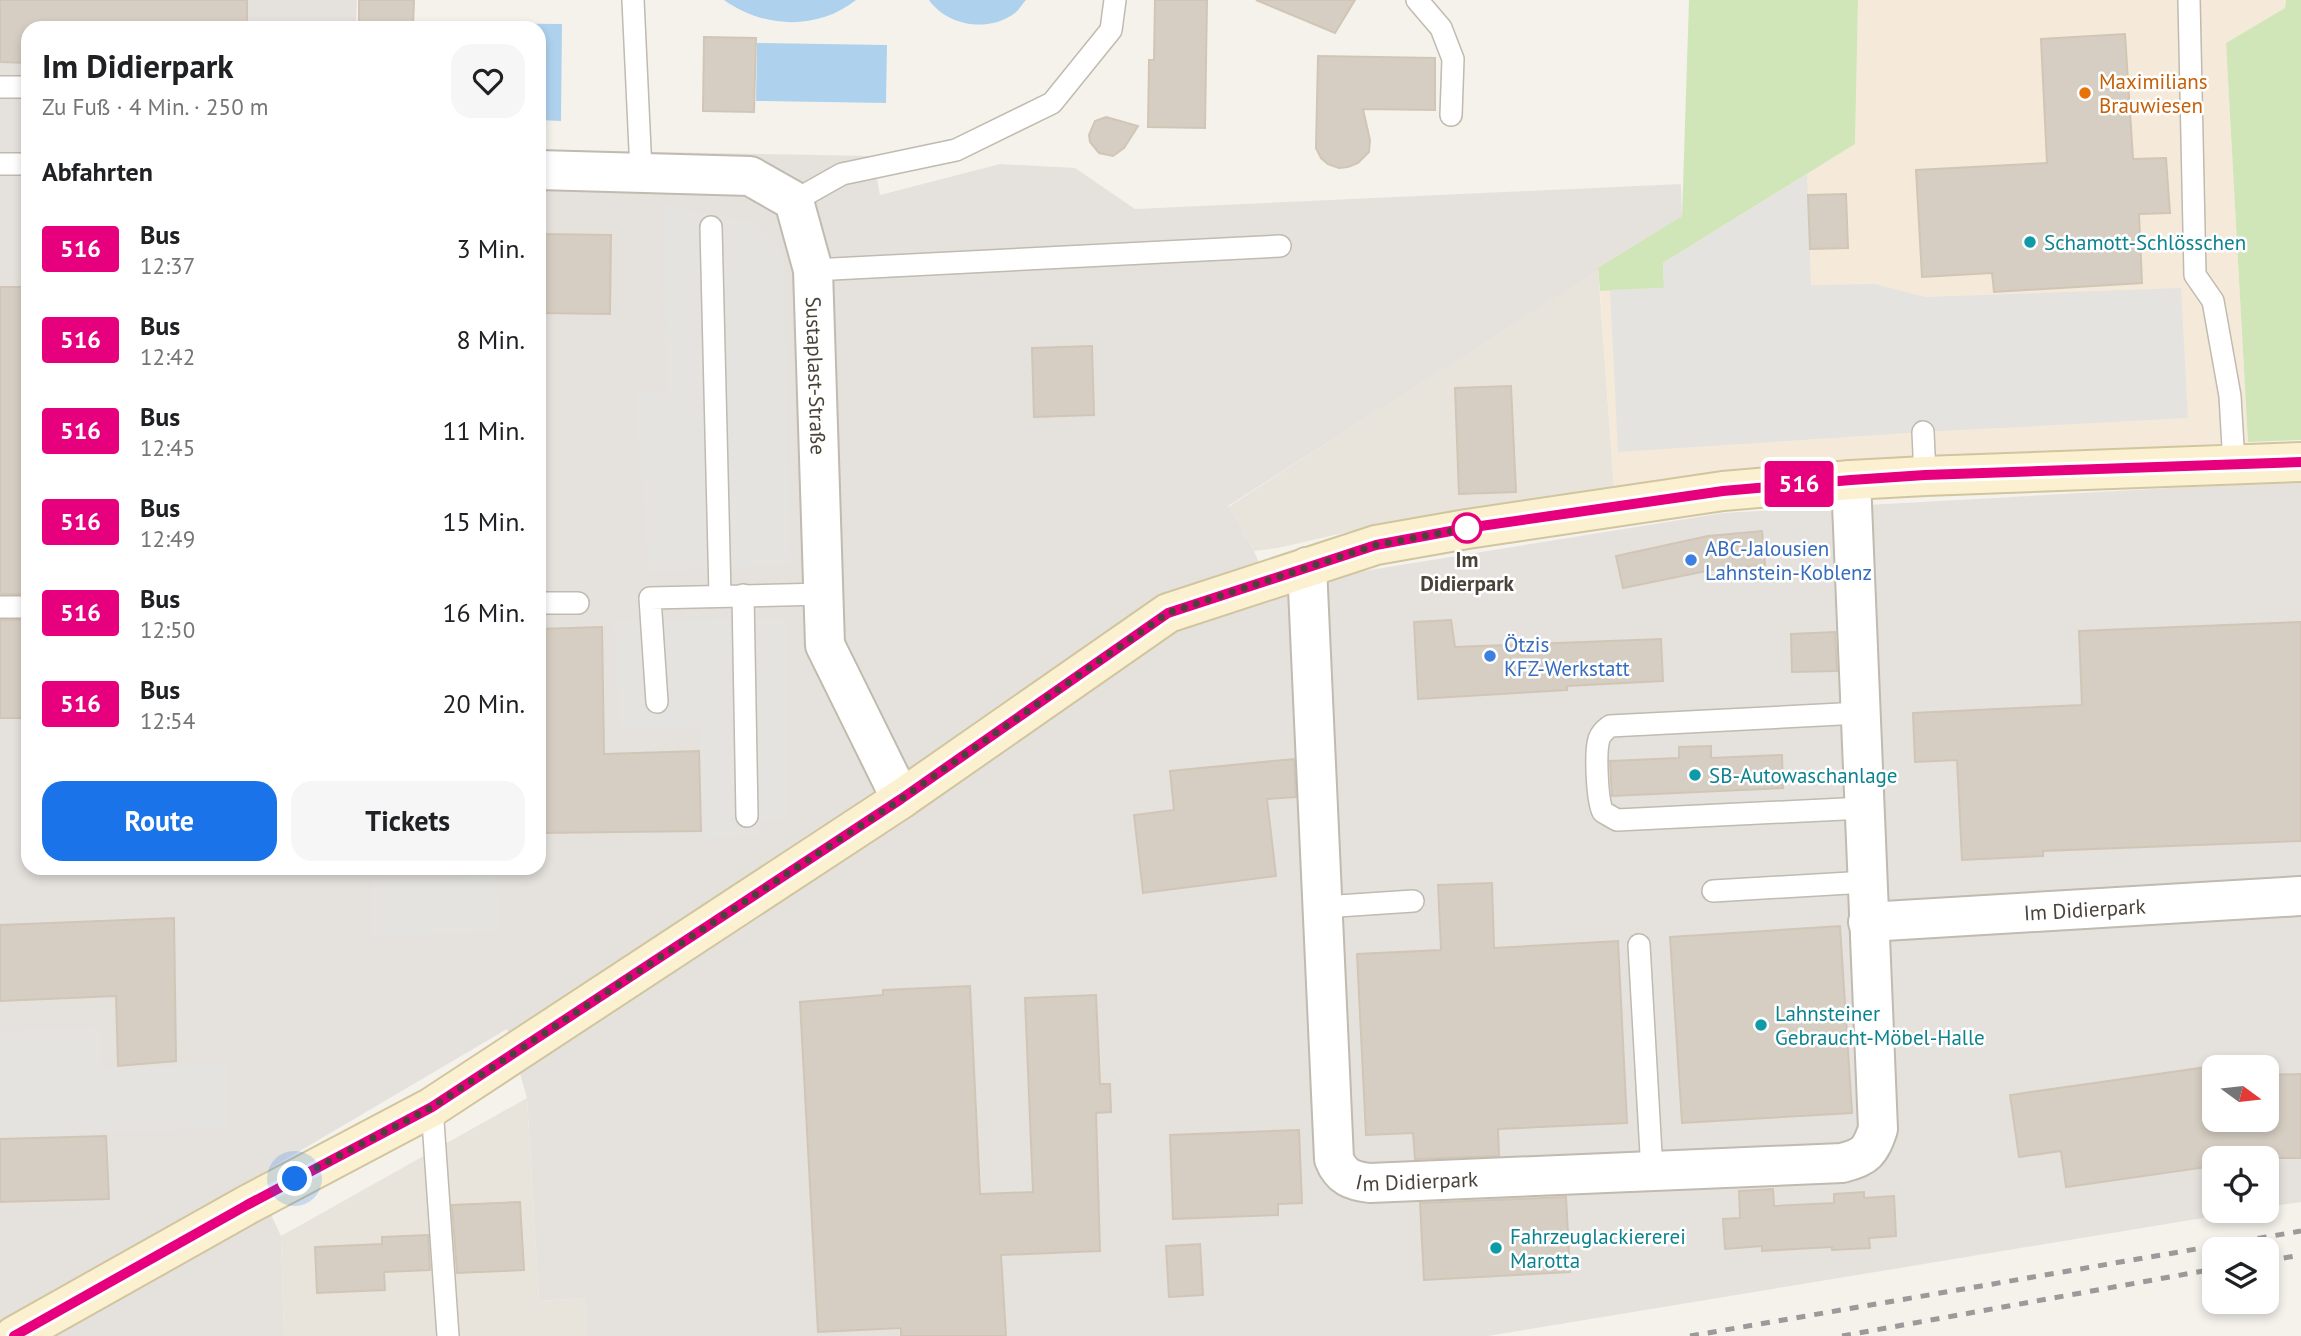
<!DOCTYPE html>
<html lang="de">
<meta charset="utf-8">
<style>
:root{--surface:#fff;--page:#f6f6f6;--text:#202124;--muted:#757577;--accent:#1a73e8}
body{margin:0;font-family:"PT Sans",sans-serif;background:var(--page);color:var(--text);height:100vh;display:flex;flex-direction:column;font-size:26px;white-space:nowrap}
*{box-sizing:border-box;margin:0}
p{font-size:23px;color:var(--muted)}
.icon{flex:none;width:38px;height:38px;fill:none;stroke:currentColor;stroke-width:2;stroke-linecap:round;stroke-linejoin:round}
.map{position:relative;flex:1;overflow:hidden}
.side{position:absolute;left:21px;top:21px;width:525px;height:854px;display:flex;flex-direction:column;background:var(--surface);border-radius:21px;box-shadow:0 4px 10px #0003}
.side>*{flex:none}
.badge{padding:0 14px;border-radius:5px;font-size:24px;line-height:46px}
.needle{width:46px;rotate:105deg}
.controls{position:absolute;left:2202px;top:1055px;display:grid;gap:14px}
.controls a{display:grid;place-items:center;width:77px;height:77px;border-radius:14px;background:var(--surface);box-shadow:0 4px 10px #0003;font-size:35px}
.you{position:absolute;width:35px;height:35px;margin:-18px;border:5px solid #fff;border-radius:50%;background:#1a73e8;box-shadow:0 0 0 10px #1a73e833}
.map>.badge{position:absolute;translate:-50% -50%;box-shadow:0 0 0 4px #fff}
h2{padding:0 21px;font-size:26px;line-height:63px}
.round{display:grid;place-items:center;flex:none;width:74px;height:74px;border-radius:21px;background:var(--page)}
.summary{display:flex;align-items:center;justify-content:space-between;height:119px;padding:0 21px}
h1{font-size:33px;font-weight:700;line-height:52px}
.button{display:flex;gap:14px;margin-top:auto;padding:14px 21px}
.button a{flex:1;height:80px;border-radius:21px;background:var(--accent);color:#fff;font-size:28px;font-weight:700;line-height:80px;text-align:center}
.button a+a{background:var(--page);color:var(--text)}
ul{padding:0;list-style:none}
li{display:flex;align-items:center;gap:21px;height:91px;padding:0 21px}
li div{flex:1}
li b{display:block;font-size:26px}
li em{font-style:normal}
li .badge{min-width:77px;font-weight:700;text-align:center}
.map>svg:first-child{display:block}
.residential{fill:#e9e4db}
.commercial{fill:#f5eada}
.industrial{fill:#e5e2dd;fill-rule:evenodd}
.green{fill:#d1e6b8}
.parking{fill:#e4e3e0}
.water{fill:#aed2ed}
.building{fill:#d6cec2;stroke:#d1c6b6;stroke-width:2}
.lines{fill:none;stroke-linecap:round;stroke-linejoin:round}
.lane-casing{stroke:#c0baaf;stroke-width:24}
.street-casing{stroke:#c0baaf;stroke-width:42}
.secondary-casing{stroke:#d1c59f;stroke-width:42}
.lane{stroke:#fff;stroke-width:21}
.street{stroke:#fff;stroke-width:38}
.secondary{stroke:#fbf1d0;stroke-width:38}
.rail{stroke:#9a9a9a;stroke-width:5;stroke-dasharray:9 9;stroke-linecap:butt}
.line-casing{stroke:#fff;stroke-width:16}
.line{stroke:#e6007e;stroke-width:10}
.walk{stroke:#49433a;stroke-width:7;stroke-dasharray:0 12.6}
.food-dot{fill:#e8710a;stroke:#fff;stroke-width:2.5}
.culture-dot{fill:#0f9aa8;stroke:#fff;stroke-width:2.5}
.stop-dot{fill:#fff;stroke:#e6007e;stroke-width:3.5}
.shop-dot{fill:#3f7fe0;stroke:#fff;stroke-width:2.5}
.labels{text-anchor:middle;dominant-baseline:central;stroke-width:5;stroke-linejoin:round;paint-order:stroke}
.food-label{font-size:21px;fill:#c56008;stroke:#fff;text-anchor:start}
.culture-label{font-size:21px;fill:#0d838f;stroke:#fff;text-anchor:start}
.street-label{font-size:21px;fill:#49433a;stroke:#fff}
.shop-label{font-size:21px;fill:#366cbe;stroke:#fff;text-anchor:start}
.stop-label{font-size:21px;font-weight:bold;fill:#49433a;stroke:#fff}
</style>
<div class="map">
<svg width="2301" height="1336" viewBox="0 0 2301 1336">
<rect width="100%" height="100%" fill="#f5f2ec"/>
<path class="residential" d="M1598,268L1614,487L1542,497L1369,527L1278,548L1254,551L1228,507Z
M527,1098L539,1301L585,1298L586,1336H284L281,1236Z"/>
<path class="commercial" d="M1858,0H2286L2285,8L2226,43L2248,442L1987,457L1614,487L1600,291L1610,290L1663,263L1855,144Z"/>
<path class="industrial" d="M0,0H357L356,28H28V868H539V150L873,156L880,195L1000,164L1075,168L1135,209L1681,184L1682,216L1228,506L1254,551L1272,592L1345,574L1723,513L2207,486L2301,483V1202L2266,1207V1158H2214V1211H2245L1488,1336H586L585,1298L539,1301L527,1098L507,1029L254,1178L281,1236L284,1336H0ZM2214,1068H2266V1120H2214Z"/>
<path class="green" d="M1689,0H1858L1855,144L1663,263L1664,288L1600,291L1598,268L1682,216Z
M2286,0H2301V440L2248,442L2226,43L2285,8Z"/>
<path class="parking" d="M1807,174L1811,285L1875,284L1925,297L2181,288L2188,418L1923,432L1618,452L1610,290L1664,288L1663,263Z
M664,205L751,222L783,251L791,564L649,572L635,395L666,390Z
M786,619L787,818L761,822L760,835L704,839L700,727L620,728L614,620Z
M496,877L500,932L371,936V880Z
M101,1027L102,1068L227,1064V1128L0,1137V1031Z"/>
<path class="water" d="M724,0H856C817,31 763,28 724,0Z
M929,0H1026C1022,4 1019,10 1015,13C989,33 947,26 929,0Z
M472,23L562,24L561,121L539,120V28H472Z
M757,43L887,45L886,103L756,101Z"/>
<path class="building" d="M0,0H247V28H28V63L0,62Z
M359,0H414L413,28H359Z
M1155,0H1207L1205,128L1148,127L1149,60H1154Z
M1256,0H1355L1335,33Z
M2125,34L2133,159L2166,158L2170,213L2139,214L2142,283L1994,292L1992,273L1922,277L1916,170L2047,163L2041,39Z
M704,37L756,38L754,112L703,111Z
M1318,56L1435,58V110L1363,109L1370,140L1369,152L1358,163L1348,167L1339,168L1328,164L1321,158L1316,148Z
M1106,117L1138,126L1124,148L1113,156L1099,153L1090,142L1089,135L1095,121Z
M1846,194L1848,248L1810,249L1808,195Z
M539,234L611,235L610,314L539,313Z
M0,287H28V594H0Z
M1092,346L1094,415L1034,417L1032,348Z
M1511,386L1516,492L1459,494L1455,388Z
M1762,531L1765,565L1711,570L1623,588L1616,556L1708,536Z
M0,620H28V718H0Z
M1451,620L1455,647L1661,639L1663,681L1567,686V690L1418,699L1414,622Z
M2301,622V841L2043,851V856L1962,860L1957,760L1915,762L1913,713L2082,705L2079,631Z
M602,627L604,754L699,751L701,831L539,833V629Z
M1835,632L1837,671L1792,672L1791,634Z
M1711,746V758L1782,755L1783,788L1612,796L1610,761L1679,758V747Z
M1294,759L1296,797L1267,799L1276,876L1143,893L1134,815L1174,810L1170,771Z
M1492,883L1494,948L1618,941L1627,1123L1498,1129L1499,1156L1415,1159L1413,1133L1366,1135L1357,954L1441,950L1438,885Z
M174,918L176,1061L118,1066L116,996L0,1001V925Z
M1840,926L1852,1113L1682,1123L1670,937Z
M970,986L980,1194L1033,1192L1025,998L1096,995L1100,1084H1110L1111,1112L1096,1113L1100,1251L1001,1255L1006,1336H901V1328L818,1332L800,1002L883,995V990Z
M2250,1061L2251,1068H2214V1120H2266V1075L2301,1074V1158H2214V1166L2066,1187L2061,1151L2019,1157L2010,1095Z
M1299,1130L1302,1203L1278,1204V1215L1173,1219L1170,1135Z
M106,1136L109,1199L0,1202V1139Z
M1773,1189L1774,1206L1834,1203V1194L1864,1192V1198L1894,1196L1896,1236L1869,1238L1870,1248L1832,1250V1247L1762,1251V1246L1725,1249L1723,1219L1740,1218L1739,1191Z
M1566,1197L1570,1272L1424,1280L1420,1203Z
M520,1202L524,1270L457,1273L452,1205Z
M428,1235L430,1270L384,1272L385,1290L317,1293L315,1247L382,1244V1237Z
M1200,1244L1203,1295L1169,1297L1166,1246Z"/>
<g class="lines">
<defs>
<path id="lane" d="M633,0L641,171
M1417,0L1441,28L1453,59L1451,115
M2189,0L2195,275L2213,301L2230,396L2234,464
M0,87H28
M0,164H28
M794,201L842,174L956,150L1052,103L1111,30L1115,0
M711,227L720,595
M813,270L1280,246
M1923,432L1925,476
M743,595L747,816
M539,603H578
M0,607H28
M657,702L650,598L824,594
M1860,713L1610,726C1605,730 1601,733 1599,739C1595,752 1597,801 1603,812L1617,820L1864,808
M1713,891L1866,882
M1323,907L1413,901
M1639,945L1652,1171
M432,1107L448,1336"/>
<g id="street">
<path id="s1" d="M539,170L750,176L794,201L813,270L825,645L901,799"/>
<path id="s2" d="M1307,567L1334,1159C1341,1177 1352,1181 1370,1183L1842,1163C1866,1157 1870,1152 1878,1129L1851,480"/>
<path id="s3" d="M1868,922L2301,896"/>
</g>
<path id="secondary" d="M14,1336L247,1205L432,1107L901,799L1168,613L1376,545L1467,529L1723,491L1851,480L1925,476L2301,462"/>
</defs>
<use href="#lane" class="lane-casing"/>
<use href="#street" class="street-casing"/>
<use href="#secondary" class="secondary-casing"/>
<use href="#lane" class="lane"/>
<use href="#street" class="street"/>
<use href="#secondary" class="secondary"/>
<path class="rail" d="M2266,1261L2301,1255
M1690,1336L2301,1231
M1842,1336L2214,1269"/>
</g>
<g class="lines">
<defs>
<path id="line" d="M14,1336L247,1205L432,1107L901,799L1168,613L1376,545L1467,528L1723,491L1851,480L1925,475L2301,462"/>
</defs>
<use href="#line" class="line-casing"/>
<use href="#line" class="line"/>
<path class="walk" d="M295,1179L432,1107L901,799L1168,613L1376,545L1467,528"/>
</g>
<circle class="food-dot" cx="2085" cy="93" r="7"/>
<g class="culture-dot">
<circle cx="2030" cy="242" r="7"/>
<circle cx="1695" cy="775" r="7"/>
<circle cx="1761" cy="1025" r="7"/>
<circle cx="1496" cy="1248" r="7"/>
</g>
<circle class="stop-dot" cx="1467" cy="528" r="14"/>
<g class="shop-dot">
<circle cx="1691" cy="560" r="7"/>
<circle cx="1490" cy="656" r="7"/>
</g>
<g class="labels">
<g class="food-label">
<text x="2099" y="81">Maximilians<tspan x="2099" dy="24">Brauwiesen</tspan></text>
</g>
<g class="culture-label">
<text x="2044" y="242">Schamott-Schlösschen</text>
<text x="1709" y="775">SB-Autowaschanlage</text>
<text x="1775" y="1013">Lahnsteiner<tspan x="1775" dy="24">Gebraucht-Möbel-Halle</tspan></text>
<text x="1510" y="1236">Fahrzeuglackiererei<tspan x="1510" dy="24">Marotta</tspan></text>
</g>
<g class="street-label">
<text stroke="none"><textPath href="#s1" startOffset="439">Sustaplast-Straße</textPath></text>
<text stroke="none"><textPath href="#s3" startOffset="217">Im Didierpark</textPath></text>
<text stroke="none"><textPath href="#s2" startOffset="686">Im Didierpark</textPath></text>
</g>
<g class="shop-label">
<text x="1705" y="548">ABC-Jalousien<tspan x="1705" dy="24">Lahnstein-Koblenz</tspan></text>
<text x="1504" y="644">Ötzis<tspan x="1504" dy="24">KFZ-Werkstatt</tspan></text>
</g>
<g class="stop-label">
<text x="1467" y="559">Im<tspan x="1467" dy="24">Didierpark</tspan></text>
</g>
</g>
</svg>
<div class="controls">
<a><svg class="needle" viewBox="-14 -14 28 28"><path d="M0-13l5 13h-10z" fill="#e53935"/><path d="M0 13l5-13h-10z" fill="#757577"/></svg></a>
<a><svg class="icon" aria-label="locate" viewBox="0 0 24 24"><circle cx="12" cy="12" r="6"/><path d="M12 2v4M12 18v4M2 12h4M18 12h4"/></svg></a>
<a><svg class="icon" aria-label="layers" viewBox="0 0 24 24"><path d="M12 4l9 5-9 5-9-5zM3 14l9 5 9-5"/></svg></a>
</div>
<div class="you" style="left:295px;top:1179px"></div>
<b class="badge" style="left:1799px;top:484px;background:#e6007e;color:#fff">516</b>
<section class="side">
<div class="summary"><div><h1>Im Didierpark</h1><p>Zu Fuß · 4 Min. · 250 m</p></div><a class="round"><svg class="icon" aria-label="heart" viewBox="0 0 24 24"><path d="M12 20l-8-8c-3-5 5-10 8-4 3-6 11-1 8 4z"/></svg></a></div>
<h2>Abfahrten</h2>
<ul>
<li><span class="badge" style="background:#e6007e;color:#fff">516</span><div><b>Bus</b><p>12:37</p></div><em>3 Min.</em></li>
<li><span class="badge" style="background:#e6007e;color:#fff">516</span><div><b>Bus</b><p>12:42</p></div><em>8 Min.</em></li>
<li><span class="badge" style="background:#e6007e;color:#fff">516</span><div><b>Bus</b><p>12:45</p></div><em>11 Min.</em></li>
<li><span class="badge" style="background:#e6007e;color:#fff">516</span><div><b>Bus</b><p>12:49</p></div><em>15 Min.</em></li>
<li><span class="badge" style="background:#e6007e;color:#fff">516</span><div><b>Bus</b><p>12:50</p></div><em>16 Min.</em></li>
<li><span class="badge" style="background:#e6007e;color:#fff">516</span><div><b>Bus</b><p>12:54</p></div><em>20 Min.</em></li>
</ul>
<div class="button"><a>Route</a><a>Tickets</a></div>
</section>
</div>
